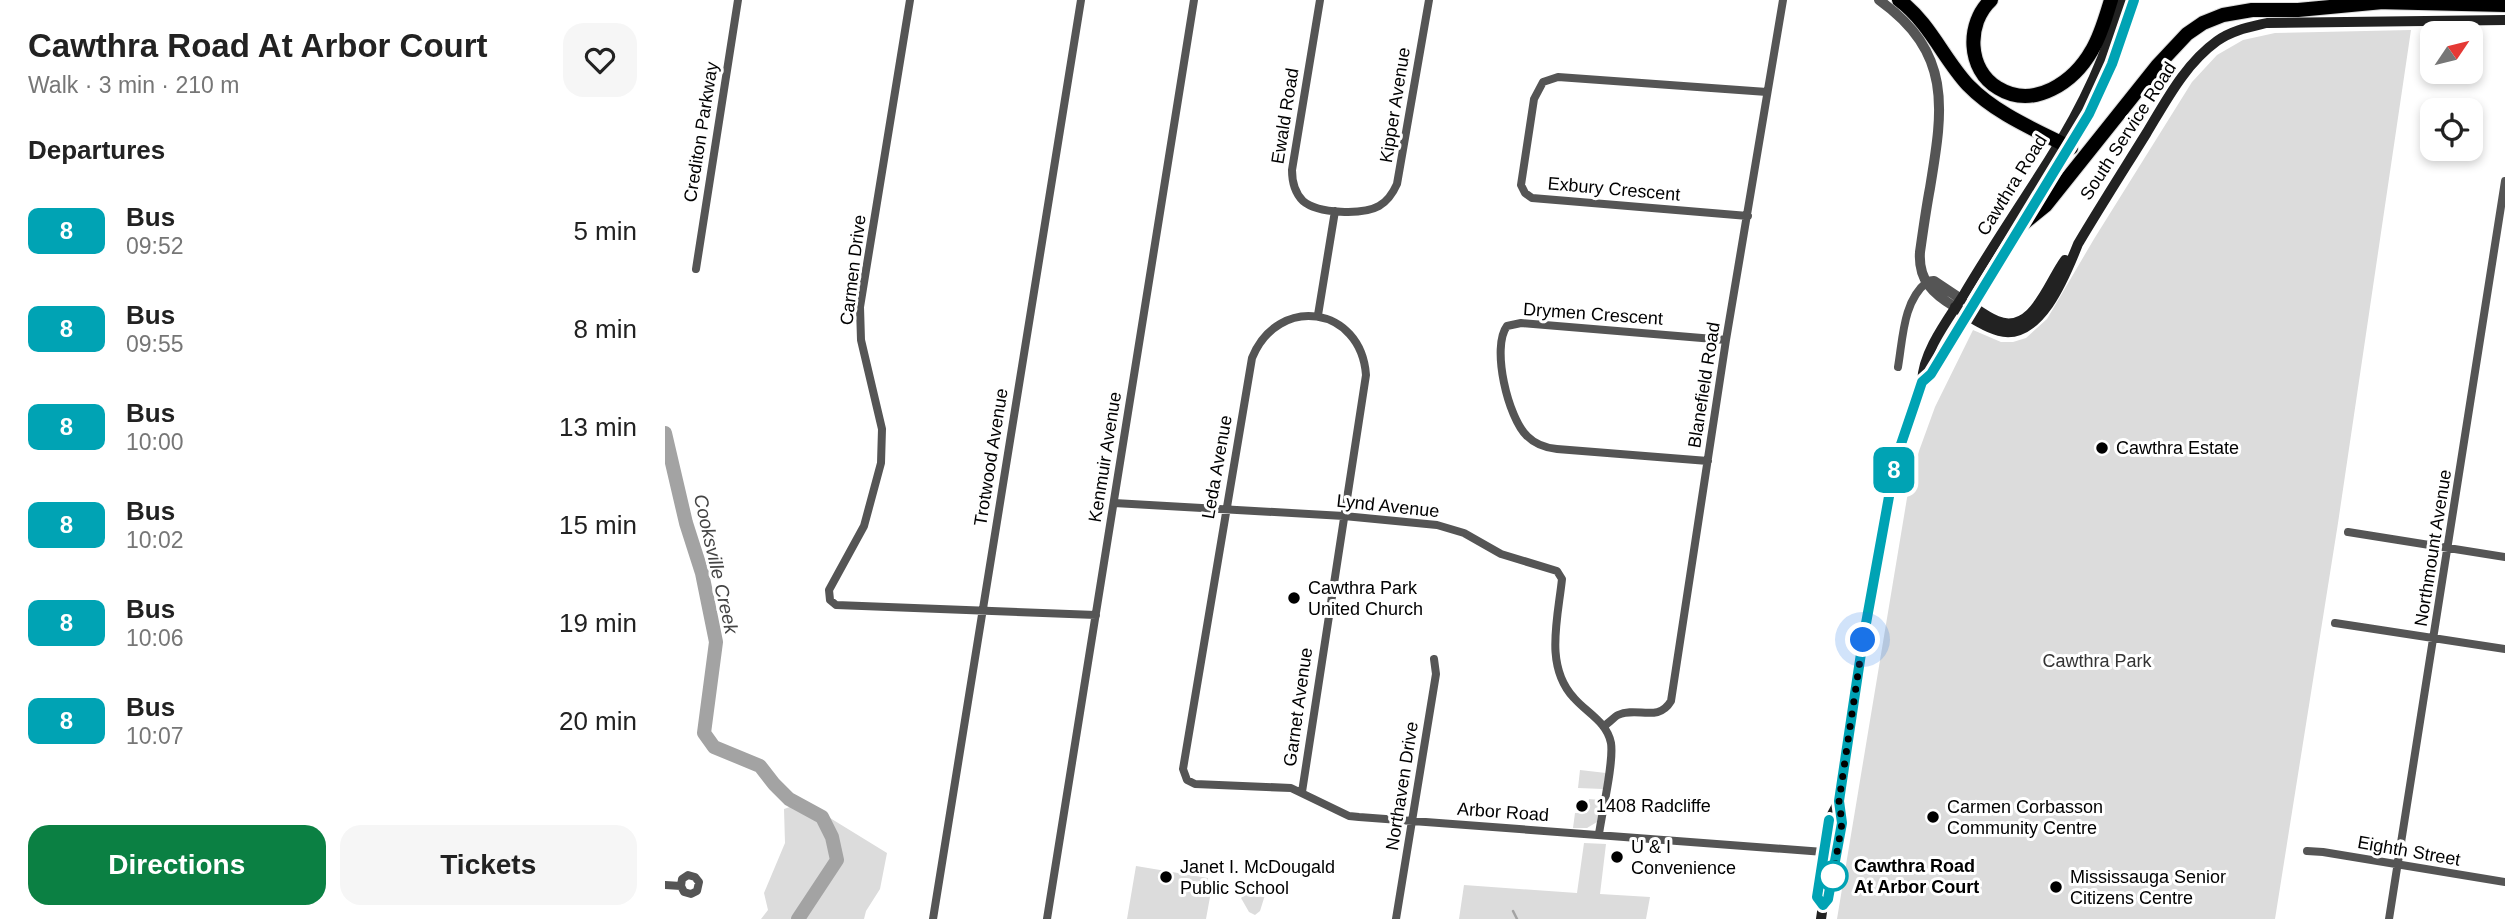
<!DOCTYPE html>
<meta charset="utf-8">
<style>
:root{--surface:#fff;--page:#f6f6f6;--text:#222;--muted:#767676;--accent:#0b8043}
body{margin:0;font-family:Arial,sans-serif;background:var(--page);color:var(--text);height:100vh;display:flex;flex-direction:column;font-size:26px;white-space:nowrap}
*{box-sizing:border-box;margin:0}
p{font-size:23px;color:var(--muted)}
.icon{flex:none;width:38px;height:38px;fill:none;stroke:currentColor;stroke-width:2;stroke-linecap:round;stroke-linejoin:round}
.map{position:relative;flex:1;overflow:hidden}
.drawer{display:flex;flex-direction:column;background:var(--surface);width:665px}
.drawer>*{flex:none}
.badge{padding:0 14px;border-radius:10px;font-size:24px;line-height:46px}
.needle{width:46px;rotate:55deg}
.tools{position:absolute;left:1755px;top:21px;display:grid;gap:14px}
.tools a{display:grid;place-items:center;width:63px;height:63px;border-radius:14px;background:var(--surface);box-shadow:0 4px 10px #0003;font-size:35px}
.you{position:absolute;width:35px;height:35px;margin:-18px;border:5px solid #fff;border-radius:50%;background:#1a73e8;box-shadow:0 0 0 10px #1a73e833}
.map>.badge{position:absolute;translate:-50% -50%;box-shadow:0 0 0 4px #fff}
h2{padding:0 28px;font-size:26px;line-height:63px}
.round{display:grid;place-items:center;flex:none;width:74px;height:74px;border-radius:21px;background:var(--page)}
.overview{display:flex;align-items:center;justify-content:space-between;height:119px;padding:0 28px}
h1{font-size:33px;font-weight:600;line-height:52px}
.button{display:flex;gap:14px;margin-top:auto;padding:14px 28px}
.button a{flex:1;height:80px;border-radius:21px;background:var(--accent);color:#fff;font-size:28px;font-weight:600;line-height:80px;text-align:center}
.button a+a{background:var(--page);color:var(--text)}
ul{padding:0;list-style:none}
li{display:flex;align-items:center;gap:21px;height:98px;padding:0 28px}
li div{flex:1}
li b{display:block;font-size:26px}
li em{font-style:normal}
li .badge{min-width:77px;font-weight:700;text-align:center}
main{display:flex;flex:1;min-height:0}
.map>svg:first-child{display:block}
.green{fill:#dcdcdc}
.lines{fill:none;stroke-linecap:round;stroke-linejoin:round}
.stream{stroke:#a3a3a3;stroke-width:2.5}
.river{stroke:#a3a3a3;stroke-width:14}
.motorway-casing{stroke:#dbdbdb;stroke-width:16}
.minor{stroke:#555;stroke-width:8}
.tertiary{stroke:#555;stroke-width:10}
.secondary{stroke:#222;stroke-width:10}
.motorway{stroke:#000;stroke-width:14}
.line-casing{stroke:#fff;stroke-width:16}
.line{stroke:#00a3b4;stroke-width:10}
.walk{stroke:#000;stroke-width:7;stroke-dasharray:0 12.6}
.poi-dot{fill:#000;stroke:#fff;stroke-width:2.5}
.stop-dot{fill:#fff;stroke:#00a3b4;stroke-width:3.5}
.labels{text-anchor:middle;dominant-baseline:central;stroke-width:6;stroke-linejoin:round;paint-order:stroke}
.street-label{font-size:18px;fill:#000;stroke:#fff}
.poi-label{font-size:18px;fill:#000;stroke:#fff;text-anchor:start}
.park-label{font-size:18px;fill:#333;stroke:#fff}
.stop-label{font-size:18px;font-weight:bold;fill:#000;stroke:#fff;text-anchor:start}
.water-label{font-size:19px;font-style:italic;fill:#444;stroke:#fff}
</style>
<main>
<section class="drawer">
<div class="overview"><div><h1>Cawthra Road At Arbor Court</h1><p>Walk · 3 min · 210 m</p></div><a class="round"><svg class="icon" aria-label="heart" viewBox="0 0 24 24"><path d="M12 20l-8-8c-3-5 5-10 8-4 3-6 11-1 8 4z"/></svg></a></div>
<h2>Departures</h2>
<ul>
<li><span class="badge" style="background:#00a3b4;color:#fff">8</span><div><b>Bus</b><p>09:52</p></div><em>5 min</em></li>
<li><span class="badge" style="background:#00a3b4;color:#fff">8</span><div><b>Bus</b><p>09:55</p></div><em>8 min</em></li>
<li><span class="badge" style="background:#00a3b4;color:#fff">8</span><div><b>Bus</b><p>10:00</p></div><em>13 min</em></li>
<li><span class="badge" style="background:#00a3b4;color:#fff">8</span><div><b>Bus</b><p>10:02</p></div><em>15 min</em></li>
<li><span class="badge" style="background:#00a3b4;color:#fff">8</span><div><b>Bus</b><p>10:06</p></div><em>19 min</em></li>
<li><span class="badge" style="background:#00a3b4;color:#fff">8</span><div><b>Bus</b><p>10:07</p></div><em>20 min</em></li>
</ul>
<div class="button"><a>Directions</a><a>Tickets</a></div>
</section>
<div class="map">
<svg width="1840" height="919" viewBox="0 0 1840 919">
<rect width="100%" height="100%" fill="#fff"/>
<path class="green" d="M1746,30L1673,523L1610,919H1172L1242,498L1254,451L1270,407L1308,330L1336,342H1348L1361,338L1382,319L1429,239L1527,82L1552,55L1578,40L1610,33Z
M915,770L941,773L938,789L913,788Z
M924,799L936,800L932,822L922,828H908L910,813H922Z
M139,802L222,853L215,889L201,911L199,919H96L103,910L99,893L120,843L119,809Z
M919,843L941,844L935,894L985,897L981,919H794L799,885L912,893Z
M471,866L543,878V882L547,886L541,919H462Z
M586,888L594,889L600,895L595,911L590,915L584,912L576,898Z"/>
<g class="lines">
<path class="stream" d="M848,911L852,919"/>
<path class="river" d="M0,433L21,523L37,573L51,642L39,733L49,747L95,766L109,784L124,799L157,817L167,837L172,860L133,919"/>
<defs>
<path id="motorway" d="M1234,0C1265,23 1278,58 1303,85C1331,114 1371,130 1406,148
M1326,0C1301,23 1302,70 1333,88C1369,110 1409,82 1427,50C1436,35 1441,16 1446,0
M1710,2L1840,5
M1359,223L1381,205L1492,66L1522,34L1538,23L1558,15L1587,10H1633L1718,2"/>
</defs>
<use href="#motorway" class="motorway-casing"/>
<path class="minor" d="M245,0L195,307L196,340L217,429L216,463L199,526L164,590L165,600L171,605L431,615
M655,0L627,170C627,181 629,192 638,201C653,214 698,215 714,206C723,201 728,193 732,184L764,0
M1083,216L867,198L860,193L856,185L869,99L878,82L893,77L1102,92
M31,269L73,0
M653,315L670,211
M1233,367C1238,338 1238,301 1262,282
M1043,461L892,449C881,448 870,444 862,436C843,418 826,347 842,326L856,323L1061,340
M449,503L679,516L772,525L799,533L836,554L892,571L897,579C893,618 879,666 909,698C922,713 942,722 946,743C949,763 937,812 934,834
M1683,532L1840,557
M1670,623L1840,649
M939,726C944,723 949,717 953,715C972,706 993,723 1006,701L1061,340L1118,0
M637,792L701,375C696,306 613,294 587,358L518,769L522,780L530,784L626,788L684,816L694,817L1172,853
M1642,851L1658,852L1840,882
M0,885L16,886L19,892L26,894L32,891L34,882L30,877L23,875L17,879L16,886
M268,919L416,0
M382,919L529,0
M731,919L771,674L769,659
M1724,919L1840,181"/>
<path class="tertiary" d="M1214,0C1288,53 1278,109 1265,188C1261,209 1258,231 1255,252C1253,280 1268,294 1290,307
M1262,282L1269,281L1296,299"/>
<path class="secondary" d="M1304,304C1313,310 1322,317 1332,321C1368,336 1384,281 1400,260
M1290,307C1304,316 1319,327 1334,331C1375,342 1401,274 1413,244C1435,207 1458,171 1481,134C1501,101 1520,64 1552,41C1567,30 1585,27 1602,23L1840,20
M1257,382L1266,374C1335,251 1432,138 1469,0
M1158,905L1152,897L1164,820L1174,801
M1156,919L1158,905L1163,899L1177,823L1174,801C1195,661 1208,516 1257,382C1258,352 1282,321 1298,296C1325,250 1355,206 1384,160C1415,111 1442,57 1456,0"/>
<use href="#motorway" class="motorway"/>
</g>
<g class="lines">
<defs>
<path id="line" d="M1164,820L1152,897L1158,905L1163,899L1177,823L1174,801L1198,640L1227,480L1234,450L1250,403L1257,382L1266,374L1424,114L1447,64L1469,0"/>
</defs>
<use href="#line" class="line-casing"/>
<use href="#line" class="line"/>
<path class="walk" d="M1168,876L1177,823L1174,801L1198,640"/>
</g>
<g class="poi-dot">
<circle cx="1437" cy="448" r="7"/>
<circle cx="629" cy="598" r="7"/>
<circle cx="917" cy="806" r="7"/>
<circle cx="1268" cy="817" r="7"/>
<circle cx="952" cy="857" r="7"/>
<circle cx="501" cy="877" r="7"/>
<circle cx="1391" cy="887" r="7"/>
</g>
<circle class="stop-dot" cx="1168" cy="876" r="14"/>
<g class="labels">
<g class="street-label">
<text transform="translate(730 105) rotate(-81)">Kipper Avenue</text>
<text transform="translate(620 116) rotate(-81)">Ewald Road</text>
<text transform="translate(1463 131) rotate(-57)">South Service Road</text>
<text transform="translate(36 132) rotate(-81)">Crediton Parkway</text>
<text transform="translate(1347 185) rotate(-58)">Cawthra Road</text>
<text transform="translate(949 189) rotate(5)">Exbury Crescent</text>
<text transform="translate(188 270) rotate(-83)">Carmen Drive</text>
<text transform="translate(928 314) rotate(4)">Drymen Crescent</text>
<text transform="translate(1039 385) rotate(-81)">Blanefield Road</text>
<text transform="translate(326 457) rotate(-81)">Trotwood Avenue</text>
<text transform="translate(440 457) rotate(-81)">Kenmuir Avenue</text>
<text transform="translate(552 467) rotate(-80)">Leda Avenue</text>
<text transform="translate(723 506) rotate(6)">Lynd Avenue</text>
<text transform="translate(1768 548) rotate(-81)">Northmount Avenue</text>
<text transform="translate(633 707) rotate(-82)">Garnet Avenue</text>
<text transform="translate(737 786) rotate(-81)">Northaven Drive</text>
<text transform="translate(838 812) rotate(4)">Arbor Road</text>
<text transform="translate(1744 851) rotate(10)">Eighth Street</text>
</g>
<g class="poi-label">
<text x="1451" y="448">Cawthra Estate</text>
<text x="643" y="588">Cawthra Park<tspan x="643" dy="21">United Church</tspan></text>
<text x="931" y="806">1408 Radcliffe</text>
<text x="1282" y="807">Carmen Corbasson<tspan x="1282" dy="21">Community Centre</tspan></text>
<text x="966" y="847">U &amp; I<tspan x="966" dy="21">Convenience</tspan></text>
<text x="515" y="867">Janet I. McDougald<tspan x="515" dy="21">Public School</tspan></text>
<text x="1405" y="877">Mississauga Senior<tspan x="1405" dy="21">Citizens Centre</tspan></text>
</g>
<g class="park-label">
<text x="1432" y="661">Cawthra Park</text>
</g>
<g class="stop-label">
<text x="1189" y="866">Cawthra Road<tspan x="1189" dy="21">At Arbor Court</tspan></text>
</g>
<g class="water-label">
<text transform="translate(51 564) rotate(77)">Cooksville Creek</text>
</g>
</g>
</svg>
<div class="tools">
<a><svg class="needle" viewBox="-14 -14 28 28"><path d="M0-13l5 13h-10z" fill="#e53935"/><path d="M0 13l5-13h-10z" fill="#767676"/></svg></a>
<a><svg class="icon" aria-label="locate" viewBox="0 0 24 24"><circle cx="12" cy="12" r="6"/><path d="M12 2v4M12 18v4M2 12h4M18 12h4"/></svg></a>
</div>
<div class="you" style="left:1198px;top:640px"></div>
<b class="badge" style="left:1229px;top:470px;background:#00a3b4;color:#fff">8</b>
</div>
</main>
